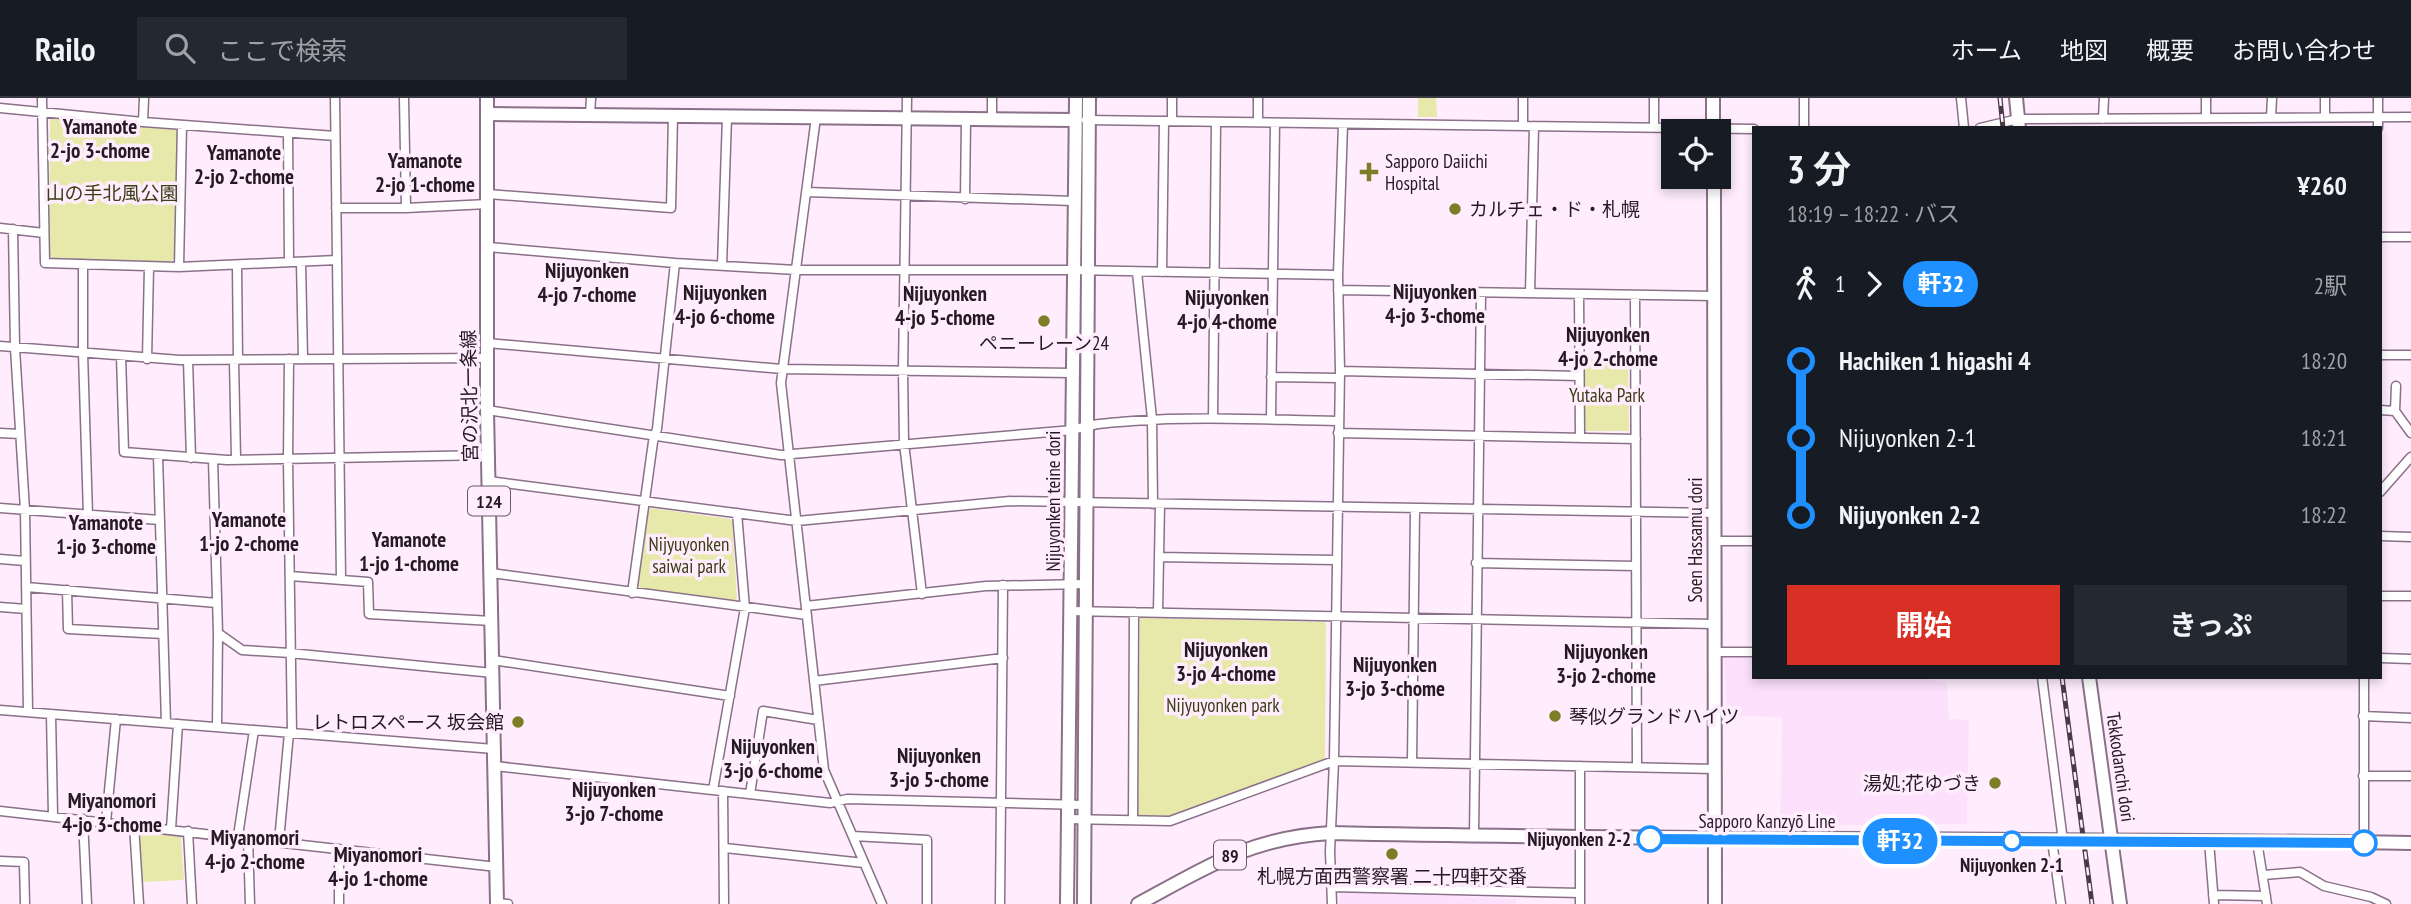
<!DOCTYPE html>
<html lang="ja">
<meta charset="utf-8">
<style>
:root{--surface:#171b24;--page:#242831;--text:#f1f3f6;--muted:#9ea1a6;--line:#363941;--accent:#d93025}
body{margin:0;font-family:"PT Sans Narrow","Noto Sans JP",sans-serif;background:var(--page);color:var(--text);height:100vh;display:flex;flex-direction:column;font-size:26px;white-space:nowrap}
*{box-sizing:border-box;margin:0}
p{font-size:23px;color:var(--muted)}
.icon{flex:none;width:38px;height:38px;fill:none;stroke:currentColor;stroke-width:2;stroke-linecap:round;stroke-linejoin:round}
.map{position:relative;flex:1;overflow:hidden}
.sheet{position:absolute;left:1752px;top:28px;width:630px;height:553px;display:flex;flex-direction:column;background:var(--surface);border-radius:0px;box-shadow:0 4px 10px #0003}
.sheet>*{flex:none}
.badge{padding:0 14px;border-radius:23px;font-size:24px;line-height:46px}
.tools{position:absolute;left:1661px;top:21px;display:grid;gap:14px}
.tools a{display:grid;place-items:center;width:70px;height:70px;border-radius:0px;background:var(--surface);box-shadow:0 4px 10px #0003;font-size:35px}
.map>.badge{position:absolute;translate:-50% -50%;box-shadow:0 0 0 4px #fff}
.legs{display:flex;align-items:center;gap:10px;height:77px;padding:0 35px;font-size:23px}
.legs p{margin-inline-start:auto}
.head{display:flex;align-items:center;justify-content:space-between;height:119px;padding:0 35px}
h1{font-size:38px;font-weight:700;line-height:52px}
.primary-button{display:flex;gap:14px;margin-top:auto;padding:14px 35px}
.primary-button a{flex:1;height:80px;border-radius:0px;background:var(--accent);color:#fff;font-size:28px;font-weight:700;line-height:80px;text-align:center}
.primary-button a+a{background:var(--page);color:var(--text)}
ul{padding:0 35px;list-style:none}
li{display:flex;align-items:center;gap:24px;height:77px;font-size:26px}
li i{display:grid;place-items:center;width:10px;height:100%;margin:0 9px;background:currentColor}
li i::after{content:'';width:18px;height:18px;margin:-9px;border:5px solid;border-radius:50%;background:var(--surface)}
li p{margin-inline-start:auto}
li:first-child i{background:linear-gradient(#0000 50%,currentColor 0)}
li:last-child i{background:linear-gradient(currentColor 50%,#0000 0)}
header{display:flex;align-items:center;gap:42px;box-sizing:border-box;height:98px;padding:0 35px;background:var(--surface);border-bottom:2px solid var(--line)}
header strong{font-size:33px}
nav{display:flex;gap:38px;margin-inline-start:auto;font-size:24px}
.search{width:490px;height:63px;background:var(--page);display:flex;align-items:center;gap:18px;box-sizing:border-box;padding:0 24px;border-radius:0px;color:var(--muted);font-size:26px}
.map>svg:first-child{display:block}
.built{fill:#fde1fc}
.green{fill:#e6e9aa}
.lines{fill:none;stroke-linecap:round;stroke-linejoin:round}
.street-casing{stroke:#8a7089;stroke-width:11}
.secondary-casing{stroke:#8a7089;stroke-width:16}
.primary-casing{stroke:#8a7089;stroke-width:16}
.street{stroke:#fff;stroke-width:8}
.secondary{stroke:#fff;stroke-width:12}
.primary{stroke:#fff;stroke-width:12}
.rail-casing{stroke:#473b46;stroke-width:5}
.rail{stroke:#ffedfe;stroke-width:2.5;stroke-dasharray:8;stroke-linecap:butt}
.line-1-casing{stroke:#fff;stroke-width:16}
.line-1{stroke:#1e90ff;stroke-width:10}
.poi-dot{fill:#7d7d26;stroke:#ffedfe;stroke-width:2.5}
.stop-1-dot{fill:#fff;stroke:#1e90ff;stroke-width:3.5}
.labels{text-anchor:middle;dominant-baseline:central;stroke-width:7;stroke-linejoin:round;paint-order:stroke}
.shield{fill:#ffedfe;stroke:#665965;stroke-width:2}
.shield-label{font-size:18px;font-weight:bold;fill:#251a24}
.poi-label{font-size:19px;fill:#251a24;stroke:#ffedfe;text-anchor:start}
.park-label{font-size:19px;fill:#3c3d14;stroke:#ffedfe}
.street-label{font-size:19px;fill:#251a24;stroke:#ffedfe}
.stop-label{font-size:19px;font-weight:bold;fill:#251a24;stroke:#ffedfe;text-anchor:end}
.neighbourhood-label{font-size:21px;font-weight:bold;fill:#251a24;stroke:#ffedfe}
</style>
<header>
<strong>Railo</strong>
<div class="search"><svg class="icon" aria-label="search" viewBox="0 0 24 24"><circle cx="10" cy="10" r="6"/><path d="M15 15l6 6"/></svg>ここで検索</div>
<nav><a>ホーム</a><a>地図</a><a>概要</a><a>お問い合わせ</a></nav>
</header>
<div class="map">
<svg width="2411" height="806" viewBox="0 0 2411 806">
<rect width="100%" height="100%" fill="#ffedfe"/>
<path class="built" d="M1724,560H1753L1754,579H1912L1947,584L1949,621L1969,622L1967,726L1845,727L1825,730L1780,731L1782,619L1727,618Z
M1340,793L1516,801V806H1339Z"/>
<path class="green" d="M1418,0H1436L1437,19H1418Z
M50,20L175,31L178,35L174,161L169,165L52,160L49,156Z
M1585,261L1628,262L1629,333H1585Z
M651,410L730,421L732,423L737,501L734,504L641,491L638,488L648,413Z
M1140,520L1325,524L1326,527L1325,661L1168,718L1138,717Z
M142,734L181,739L184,782L142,784L139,736Z"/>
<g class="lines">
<defs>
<path id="street" d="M42,0L45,165L179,169L337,162
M335,0L341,482
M404,0L406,110
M907,0L903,273L904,345L922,496
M1654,0V29
M1961,0L1964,30
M0,10L143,24L335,38
M590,17L591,0
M816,19L781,285L824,672L882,806
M2325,19V0
M992,20V0
M2206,20V0
M2271,20L2272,0
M2103,21L2104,0
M1086,22L1754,31
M1172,23V0
M143,24L144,0
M1258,24V0
M1523,28V0
M1804,30V0
M1980,30L2018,21L2411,19
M2378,30V0
M288,35L289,164
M807,94L1073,103
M488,96L671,110L673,18
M965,101L966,21
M336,110H406L488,106
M0,130L44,135
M13,131L15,250L25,412L28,614
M2380,139H2411
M488,149L675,165L796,172H1072L1338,177
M301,164L303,261
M83,166V255L88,417
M237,167L238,262
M722,168L727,19
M179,169L182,27
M1137,174L1152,321L1153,406
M1162,174L1164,23
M1338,192L1714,198
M1530,195L1534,28
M1579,196L1580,340
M1635,197L1637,669
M487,245L782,271L1072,275
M0,248L180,262L487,260
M2380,257H2411
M121,258L124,354L227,362L488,357
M147,261L149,169
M289,261L288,362L292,635
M188,262L191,360
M234,262L236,361
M1340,273L1579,278
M1271,279L1339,280
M487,312L781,357L1073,332C1092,325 1112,325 1132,323C1200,318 1269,322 1338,323
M2380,312L2395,313L2411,335
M2395,313L2396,288
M1213,320L1216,24
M1271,320L1275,25
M0,335L20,336
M1338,335L1636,341
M158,358L166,625
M213,361L218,535L242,552L290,555L493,575
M489,383L797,423L1010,403L1714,415
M2380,394L2411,359
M0,410L160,422
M2380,438L2411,439
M1714,443H1754
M1159,459L1336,462
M0,461L25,463
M1476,465L1636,468
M491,475L807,517
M290,478L368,484L369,516L492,523
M26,489L217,505
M67,492L68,531L163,536
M632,495L653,344L657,331L675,165
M2380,498H2411
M806,508L986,488L1085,486
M0,509L26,511
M1070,513L1714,526
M1158,514L1160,406
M1714,554H1754
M2380,560L2411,561
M493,562L730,598
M2042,579L2063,743
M814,583L1003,560
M0,612L494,651
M51,616L53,718
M2363,618L2411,620
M217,629L218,535
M1412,664L1415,410
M495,668L830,705L847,701L1083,707
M2363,678H2411
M713,692L745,510L737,415
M723,693L724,806
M750,696L763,613L818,622
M0,713L497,769
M83,721L87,806
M1067,721L1170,723L1334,663L1715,671
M1133,722L1134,514
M106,724L116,621
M134,727L139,806
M171,731L178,626
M188,733L192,806
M238,738L254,632
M853,738L927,742V806
M1474,738L1481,195
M248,740L250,806
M279,743L289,635
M2052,743L2061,806
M2209,743L2214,806
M2257,743L2267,806
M2364,745V579
M725,750L864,765
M0,763L24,764L25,806
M2264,777L2300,774L2324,788L2371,799L2386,806
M1332,789L1580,795
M2213,797L2266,798
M497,805L508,806
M339,806V751
M1000,806L1003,487
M1332,806L1330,754L1334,663L1340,273L1338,177L1343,26
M1580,806V668"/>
<path id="secondary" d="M2016,0L2019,30
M487,16L1076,22
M1713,33V0
M1714,79L1715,806
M2089,579L2120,806
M1067,806L1076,0
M1084,806L1089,0"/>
<path id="primary" d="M487,0V312L497,806
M1138,806C1205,770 1252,739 1331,735C1691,743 2051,740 2411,745"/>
</defs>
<use href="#street" class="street-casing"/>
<use href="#secondary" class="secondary-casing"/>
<use href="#primary" class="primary-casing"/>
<use href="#street" class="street"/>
<use href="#secondary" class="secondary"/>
<use href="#primary" class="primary"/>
<defs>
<path id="rail" d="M2000,0L2003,30
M2062,579L2092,806"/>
</defs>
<use href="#rail" class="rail-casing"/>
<use href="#rail" class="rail"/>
</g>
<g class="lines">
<defs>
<path id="line-1" d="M1650,741L2364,745"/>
</defs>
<use href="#line-1" class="line-1-casing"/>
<use href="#line-1" class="line-1"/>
</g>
<g class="poi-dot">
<path d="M1365.5 63.5h7v7h7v7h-7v7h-7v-7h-7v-7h7z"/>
<circle cx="1455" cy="111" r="7"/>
<circle cx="1044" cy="223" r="7"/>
<circle cx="1555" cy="618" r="7"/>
<circle cx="518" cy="624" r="7"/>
<circle cx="1995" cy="685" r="7"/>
<circle cx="1392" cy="756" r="7"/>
</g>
<g class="stop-1-dot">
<circle cx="1650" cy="741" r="12"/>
<circle cx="2012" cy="743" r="9"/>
<circle cx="2364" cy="745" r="12"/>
</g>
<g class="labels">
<g class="shield">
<rect x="468" y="388.5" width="42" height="29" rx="5"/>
<rect x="1214" y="742.5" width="32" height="29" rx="5"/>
</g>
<g class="shield-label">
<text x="489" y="403">124</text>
<text x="1230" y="757">89</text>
</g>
<g class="poi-label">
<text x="1385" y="63">Sapporo Daiichi<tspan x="1385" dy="22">Hospital</tspan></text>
<text x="1469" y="111">カルチェ・ド・札幌</text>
<text x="1044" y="245" text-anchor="middle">ペニーレーン24</text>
<text x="1569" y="618">琴似グランドハイツ</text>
<text x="504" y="624" text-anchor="end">レトロスペース 坂会館</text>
<text x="1981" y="685" text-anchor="end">湯処;花ゆづき</text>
<text x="1392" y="778" text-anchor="middle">札幌方面西警察署 二十四軒交番</text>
</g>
<g class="park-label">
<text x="112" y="95">山の手北風公園</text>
<text x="1607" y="297">Yutaka Park</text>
<text x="689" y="446">Nijyuyonken<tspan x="689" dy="22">saiwai park</tspan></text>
<text x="1223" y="607">Nijyuyonken park</text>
</g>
<g class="street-label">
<text transform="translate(469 298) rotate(-91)">宮の沢北一条線</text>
<text transform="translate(1053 403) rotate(-90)">Nijuyonken teine dori</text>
<text transform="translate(1695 442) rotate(-90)">Soen Hassamu dori</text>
<text transform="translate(2121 669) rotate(82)">Tekkodanchi dori</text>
<text x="1767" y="723">Sapporo Kanzyō Line</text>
</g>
<g class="stop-label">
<text x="1631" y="741">Nijuyonken 2-2</text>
<text x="2012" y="767" text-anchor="middle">Nijuyonken 2-1</text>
</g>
<g class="neighbourhood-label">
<text x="100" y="28">Yamanote<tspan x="100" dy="24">2-jo 3-chome</tspan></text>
<text x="244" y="54">Yamanote<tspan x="244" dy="24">2-jo 2-chome</tspan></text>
<text x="425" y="62">Yamanote<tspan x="425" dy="24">2-jo 1-chome</tspan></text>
<text x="587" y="172">Nijuyonken<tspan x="587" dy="24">4-jo 7-chome</tspan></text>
<text x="1435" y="193">Nijuyonken<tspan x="1435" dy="24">4-jo 3-chome</tspan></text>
<text x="725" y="194">Nijuyonken<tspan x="725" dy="24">4-jo 6-chome</tspan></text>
<text x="945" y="195">Nijuyonken<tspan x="945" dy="24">4-jo 5-chome</tspan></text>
<text x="1227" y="199">Nijuyonken<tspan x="1227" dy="24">4-jo 4-chome</tspan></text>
<text x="1608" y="236">Nijuyonken<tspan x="1608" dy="24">4-jo 2-chome</tspan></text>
<text x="249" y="421">Yamanote<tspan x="249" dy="24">1-jo 2-chome</tspan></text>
<text x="106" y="424">Yamanote<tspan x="106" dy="24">1-jo 3-chome</tspan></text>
<text x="409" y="441">Yamanote<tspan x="409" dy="24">1-jo 1-chome</tspan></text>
<text x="1226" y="551">Nijuyonken<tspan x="1226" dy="24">3-jo 4-chome</tspan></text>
<text x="1606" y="553">Nijuyonken<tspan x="1606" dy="24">3-jo 2-chome</tspan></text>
<text x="1395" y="566">Nijuyonken<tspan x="1395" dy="24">3-jo 3-chome</tspan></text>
<text x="773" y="648">Nijuyonken<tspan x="773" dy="24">3-jo 6-chome</tspan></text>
<text x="939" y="657">Nijuyonken<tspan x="939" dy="24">3-jo 5-chome</tspan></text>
<text x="614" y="691">Nijuyonken<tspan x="614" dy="24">3-jo 7-chome</tspan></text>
<text x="112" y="702">Miyanomori<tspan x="112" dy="24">4-jo 3-chome</tspan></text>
<text x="255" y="739">Miyanomori<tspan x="255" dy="24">4-jo 2-chome</tspan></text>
<text x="378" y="756">Miyanomori<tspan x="378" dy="24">4-jo 1-chome</tspan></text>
</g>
</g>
</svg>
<div class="tools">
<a><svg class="icon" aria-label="locate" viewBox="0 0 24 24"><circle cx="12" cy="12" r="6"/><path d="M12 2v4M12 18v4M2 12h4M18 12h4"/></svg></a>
</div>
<b class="badge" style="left:1900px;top:743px;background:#1e90ff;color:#fff">軒32</b>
<section class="sheet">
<div class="head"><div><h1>3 分</h1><p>18:19 – 18:22 · バス</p></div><b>¥260</b></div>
<div class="legs"><svg class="icon" aria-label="walk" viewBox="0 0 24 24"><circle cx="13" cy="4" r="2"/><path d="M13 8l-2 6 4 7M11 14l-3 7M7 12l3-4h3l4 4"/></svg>1<svg class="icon" aria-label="forward" viewBox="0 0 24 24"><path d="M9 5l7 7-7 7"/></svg><b class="badge" style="background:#1e90ff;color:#fff">軒32</b><p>2駅</p></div>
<ul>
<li><i style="color:#1e90ff"></i><b>Hachiken 1 higashi 4</b><p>18:20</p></li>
<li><i style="color:#1e90ff"></i><span>Nijuyonken 2-1</span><p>18:21</p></li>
<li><i style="color:#1e90ff"></i><b>Nijuyonken 2-2</b><p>18:22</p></li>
</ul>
<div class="primary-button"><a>開始</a><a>きっぷ</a></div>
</section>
</div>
